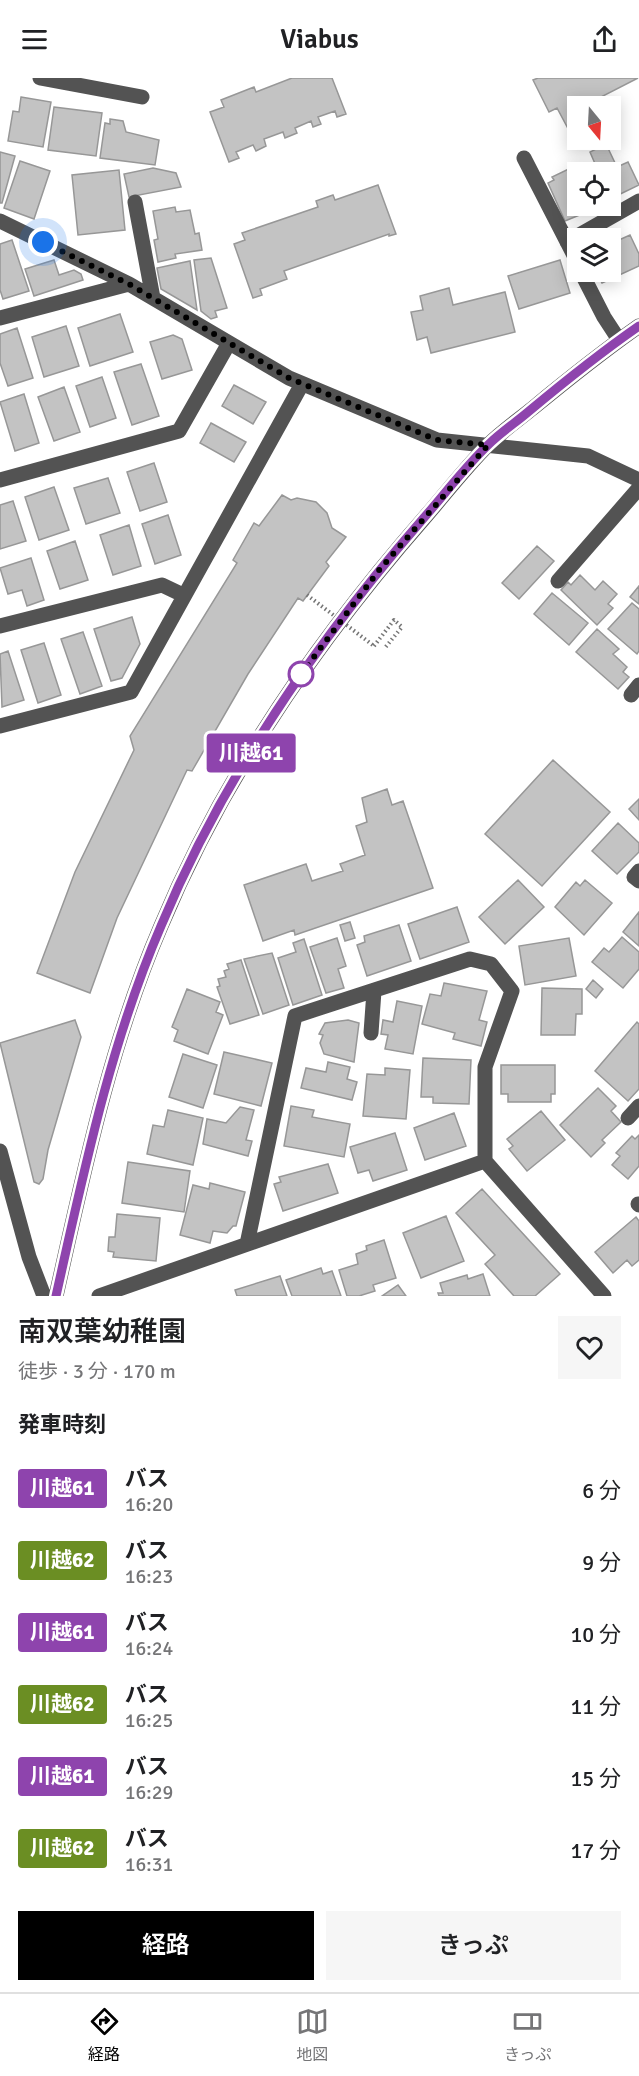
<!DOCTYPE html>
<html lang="ja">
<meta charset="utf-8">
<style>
:root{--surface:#fff;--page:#f6f6f6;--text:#202124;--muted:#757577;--line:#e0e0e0;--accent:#000}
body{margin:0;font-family:Signika,"Noto Sans JP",sans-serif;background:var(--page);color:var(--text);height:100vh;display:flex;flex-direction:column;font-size:22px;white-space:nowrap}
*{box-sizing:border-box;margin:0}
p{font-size:20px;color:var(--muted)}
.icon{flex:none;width:33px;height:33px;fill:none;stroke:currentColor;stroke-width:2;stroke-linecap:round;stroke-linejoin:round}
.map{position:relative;height:1218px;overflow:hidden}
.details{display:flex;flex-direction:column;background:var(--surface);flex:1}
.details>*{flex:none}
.badge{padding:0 12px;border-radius:4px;font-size:21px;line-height:39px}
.needle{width:39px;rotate:162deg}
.controls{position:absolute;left:567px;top:18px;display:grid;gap:12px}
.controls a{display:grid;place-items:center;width:54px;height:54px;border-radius:0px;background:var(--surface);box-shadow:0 3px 15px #0003;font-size:30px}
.you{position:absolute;width:30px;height:30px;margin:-15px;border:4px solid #fff;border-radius:50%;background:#1a73e8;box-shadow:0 0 0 9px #1a73e833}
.map>.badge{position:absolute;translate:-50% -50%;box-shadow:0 0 0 3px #fff}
h2{padding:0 18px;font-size:22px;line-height:54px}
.round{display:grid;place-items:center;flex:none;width:63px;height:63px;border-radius:0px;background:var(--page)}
.summary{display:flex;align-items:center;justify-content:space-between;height:102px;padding:0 18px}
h1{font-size:28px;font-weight:600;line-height:45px}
.primary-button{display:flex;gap:12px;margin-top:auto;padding:12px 18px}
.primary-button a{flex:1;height:69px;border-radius:0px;background:var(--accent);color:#fff;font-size:24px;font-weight:600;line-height:69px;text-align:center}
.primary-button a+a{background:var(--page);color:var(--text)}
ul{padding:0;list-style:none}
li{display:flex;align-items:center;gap:18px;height:72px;padding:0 18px}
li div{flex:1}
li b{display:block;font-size:22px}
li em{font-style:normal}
li .badge{min-width:66px;font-weight:700;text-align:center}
header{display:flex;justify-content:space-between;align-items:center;height:78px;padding:0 18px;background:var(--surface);font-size:27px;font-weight:600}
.tab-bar{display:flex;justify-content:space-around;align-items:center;height:84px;border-top:2px solid var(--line);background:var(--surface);font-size:16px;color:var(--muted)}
.tab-bar a{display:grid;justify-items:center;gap:3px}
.tab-bar .active{color:var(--accent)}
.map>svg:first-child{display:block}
.building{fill:#c3c3c3;stroke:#979797;stroke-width:1.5}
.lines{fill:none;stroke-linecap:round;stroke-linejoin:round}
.path{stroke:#757575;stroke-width:4;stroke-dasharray:1.5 3;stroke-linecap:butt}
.minor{stroke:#535353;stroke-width:15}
.path-bridge{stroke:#757575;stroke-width:4;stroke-dasharray:1.5 3;stroke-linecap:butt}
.line-casing{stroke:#fff;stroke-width:14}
.line{stroke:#8e44ad;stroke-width:9}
.walk{stroke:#000;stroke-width:6;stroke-dasharray:0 10.8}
.stop-dot{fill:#fff;stroke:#8e44ad;stroke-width:3}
</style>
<header><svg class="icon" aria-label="menu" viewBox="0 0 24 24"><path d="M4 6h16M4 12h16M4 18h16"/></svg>Viabus<svg class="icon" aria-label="share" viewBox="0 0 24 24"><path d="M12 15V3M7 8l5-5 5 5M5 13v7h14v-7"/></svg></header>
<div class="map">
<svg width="639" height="1218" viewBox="0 0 639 1218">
<rect width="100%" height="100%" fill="#fff"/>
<path class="building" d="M292,0H332L346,36L337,39L335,33L318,39L321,46L313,49L311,43L295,50L297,55L285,60L283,54L264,61L266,68L256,73L253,67L236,74L239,80L229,84L210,34L224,29L221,22L254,9L256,14Z
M538,0H638L595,22L598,28H578V55L572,58L557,30L549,34L533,2Z
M21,19L51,24L43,69L8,63L13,33L19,34Z
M54,29L102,35L96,78L48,72Z
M110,41L123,43L126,54L159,62L155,87L100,80L105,45L110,46Z
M606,66L617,89L628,84L639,107L610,121V94H589L588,91L596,88L590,74Z
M0,74L15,78L2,125H0Z
M20,83L50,93L34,141L4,130Z
M579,86L583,94H578V128L599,129L565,143L548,105L554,102L552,99Z
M153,90L176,95L181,109L129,119L124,96Z
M119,92L125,152L78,157L72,97Z
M378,107L396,156L389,158V156L284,193L287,201L260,211L262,217L253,220L234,166L245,162L242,155L318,129L316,123L333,117L335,122Z
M175,129L176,134L190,132L195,156L199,155L202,172L175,176L176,180L158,184L154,162L158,161L153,133Z
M630,157L639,176V188L602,205L596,194H610V166Z
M12,162L29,213L3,221L0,212V166Z
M211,180L227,230L215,233L217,239L211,241L201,233L194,182Z
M54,182L59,197L74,192L81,196L83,202L34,218L25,191Z
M560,182L570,215L519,231L508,198Z
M190,183L197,232L161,211L157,190Z
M449,210L453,227L505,214L515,254L431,275L427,259L417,262L411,234L423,232L420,218Z
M120,236L133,274L90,288L78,250Z
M66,248L79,288L44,299L32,259Z
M17,250L33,300L8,308L0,285V256Z
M173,257L182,261L192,292L162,301L150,264Z
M141,286L159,338L132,347L114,294Z
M102,299L116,340L90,349L76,308Z
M234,307L266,324L253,346L222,328Z
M64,309L80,354L54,363L38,319Z
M24,316L39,365L15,373L0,324Z
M211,345L246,364L234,384L200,365Z
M154,385L167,424L140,433L127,394Z
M108,400L120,435L86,446L74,410Z
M54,409L69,452L39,462L25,419Z
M282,417L291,422L297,420L316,424L327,435L332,450L346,459L326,484L329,488L303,523L298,520L248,596L192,693L187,692L117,840L90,915L37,895L75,794L134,672L130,658L237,485L233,482L254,445L259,448Z
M13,423L26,463L0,471V427Z
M168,437L181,477L155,486L142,446Z
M129,447L141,488L113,497L100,457Z
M75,463L88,502L60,511L47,473Z
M537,468L554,483L519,521L502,505Z
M31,480L44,522L27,528L22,512L8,516L0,490Z
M580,497L595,512L603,503L617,516L608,526L613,530L597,547L561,512L568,504L571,507Z
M639,508V526L630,519Z
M552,515L588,545L569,567L534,536Z
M632,525L639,531V573L637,576L608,551Z
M132,539L140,566L122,600L111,603L94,551Z
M597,551L619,571L613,576L627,589L623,594L629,599L618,611L576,574Z
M83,554L102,608L80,616L61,561Z
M44,565L61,617L38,625L21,572Z
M8,573L24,622L2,629L0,576Z
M553,682L610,734L542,808L485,756Z
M387,711L392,727L403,723L433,810L295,857L294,852L263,863L244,807L306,786L312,803L343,793L340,786L365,777L356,748L367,744L362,720Z
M639,721V742L629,731Z
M618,745L639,765V774L617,796L592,773Z
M518,802L544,829L505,866L479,839Z
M585,802L612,825L584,857L555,829L576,804L580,808Z
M457,829L469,864L420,881L408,846Z
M639,834V868L623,854Z
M350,844L355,860L345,863L340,847Z
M399,847L411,883L367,898L357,867L365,864L364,858Z
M622,859L639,874V891L623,910L592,884L604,870L609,874Z
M337,860L346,888L338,891L344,910L326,915L310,869Z
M569,860L576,898L525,907L519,868Z
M304,861L322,917L293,927L278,880L296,874L293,865Z
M272,875L289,927L263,936L244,881Z
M241,882L259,937L230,946L217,909L220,908L218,901L226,899L224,893L229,891L227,886Z
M593,902L603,911L596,920L586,911Z
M444,905L487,913L479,942L487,944L481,968L453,961L455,955L422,946L430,916L441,918Z
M542,910L582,911V936H576L575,957H541Z
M187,911L220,924L216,934L223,937L208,976L174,963L178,952L172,949Z
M397,923L422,928L413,976L385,971L388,957L381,956L383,942L393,944Z
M75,942L81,959L48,1072L43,1101L39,1106L34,1104L0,965Z
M348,942L359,945L354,984L324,976L320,965L323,957L319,956L325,945Z
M637,944L639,946V1011L628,1023L595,993Z
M224,974L272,985L261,1028L214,1016Z
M183,976L217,987L203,1030L169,1019Z
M423,980L471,982L469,1026L433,1025V1019H421Z
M328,984L350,989L347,1001L357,1004L352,1022L301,1010L306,990L326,994Z
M501,987H555V1016H551V1024H508V1016H501Z
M385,990L410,992L406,1041L363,1038L367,996L385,997Z
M598,1010L616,1028L611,1033L621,1044L602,1062L605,1065L591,1079L560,1047Z
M291,1028L314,1032L312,1039L350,1046L344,1079L284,1068Z
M240,1029L254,1032L246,1062L252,1063L248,1078L203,1066L207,1041L226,1045Z
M168,1032L203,1040L193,1087L147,1076L153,1047L164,1049Z
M541,1033L565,1062L527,1093L509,1071L513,1068L507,1061Z
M454,1035L466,1068L425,1082L414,1050Z
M395,1055L407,1092L373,1103L369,1092L358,1095L350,1069Z
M639,1057V1088L628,1101L612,1087L620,1078L616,1075L632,1058L635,1061Z
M128,1084L190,1093L184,1134L122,1125Z
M328,1086L338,1115L283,1133L274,1106L281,1104L279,1099Z
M210,1105L245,1114L236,1148H233L227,1155L213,1153L210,1165L180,1157L193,1107L209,1111Z
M482,1111L560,1196L535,1218H514L485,1186L495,1177L456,1135Z
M117,1136L160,1140L156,1183L113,1179L114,1174L108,1173L109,1159H115Z
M446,1138L464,1183L421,1200L403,1155Z
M636,1139L639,1143V1182L632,1188L627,1182L613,1195L595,1174Z
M384,1162L396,1200L373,1207L375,1213L359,1218H347L339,1192L358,1186L356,1176L367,1172L366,1168Z
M321,1190L323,1196L332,1193L341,1218H292L286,1202Z
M483,1196L490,1218H439L438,1215H443L440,1205L467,1197L468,1201Z
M280,1198L287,1218H237L235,1212Z
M398,1207L406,1218H382Z"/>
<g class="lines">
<path class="path" d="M374,568L394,542L402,549L384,571"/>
<path class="minor" d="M40,0L142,19
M524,80L578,185
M135,124L153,220
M0,143L129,206L289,300L437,362L588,378L639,402
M567,164L639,123
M581,194L604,239L619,262
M0,240L129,206
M0,402L179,353L229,265
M558,503L639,410
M0,548L162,507L183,517
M631,617L639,607
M0,648L131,614L302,306
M639,793L634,799L639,803
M371,955L374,913
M628,1040L639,1028
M0,1073L29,1179L44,1218
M638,1126L639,1127
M247,1166L295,938L470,881L491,886L512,913L485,989V1083
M56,1218C84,1093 110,966 161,848C224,697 319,560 426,438C446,415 466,389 488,367C501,354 518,342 533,330C567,302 602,274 639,248
M99,1218L485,1083L604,1218"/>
<path class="path-bridge" d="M307,517L374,568"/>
</g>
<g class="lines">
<defs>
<path id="line" d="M56,1218C84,1093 110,966 161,848C223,699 317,563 422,442C444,417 464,390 488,367C500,355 515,345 528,334C564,304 600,275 639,248"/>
</defs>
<use href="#line" class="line-casing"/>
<use href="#line" class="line"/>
<path class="walk" d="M43,164L129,206L289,300L437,362L488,367L380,491L301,596"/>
</g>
<circle class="stop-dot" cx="301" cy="596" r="12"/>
</svg>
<div class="controls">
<a><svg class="needle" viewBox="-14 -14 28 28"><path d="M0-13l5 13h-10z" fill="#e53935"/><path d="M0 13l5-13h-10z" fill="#757577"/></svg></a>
<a><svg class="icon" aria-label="locate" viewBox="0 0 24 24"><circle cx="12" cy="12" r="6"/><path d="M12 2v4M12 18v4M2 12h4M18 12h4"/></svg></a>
<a><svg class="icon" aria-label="layers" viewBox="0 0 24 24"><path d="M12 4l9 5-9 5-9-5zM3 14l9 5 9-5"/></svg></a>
</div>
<div class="you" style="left:43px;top:164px"></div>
<b class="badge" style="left:251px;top:675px;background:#8e44ad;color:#fff">川越61</b>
</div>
<section class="details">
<div class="summary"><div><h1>南双葉幼稚園</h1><p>徒歩 · 3 分 · 170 m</p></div><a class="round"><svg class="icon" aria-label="heart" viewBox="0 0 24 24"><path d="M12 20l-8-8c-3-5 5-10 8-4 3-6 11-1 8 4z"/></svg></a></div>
<h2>発車時刻</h2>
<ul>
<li><span class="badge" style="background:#8e44ad;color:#fff">川越61</span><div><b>バス</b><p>16:20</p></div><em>6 分</em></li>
<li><span class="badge" style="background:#6b8e23;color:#fff">川越62</span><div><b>バス</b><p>16:23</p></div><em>9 分</em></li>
<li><span class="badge" style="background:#8e44ad;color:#fff">川越61</span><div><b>バス</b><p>16:24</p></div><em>10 分</em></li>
<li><span class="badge" style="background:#6b8e23;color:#fff">川越62</span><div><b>バス</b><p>16:25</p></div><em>11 分</em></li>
<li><span class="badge" style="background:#8e44ad;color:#fff">川越61</span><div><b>バス</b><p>16:29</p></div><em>15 分</em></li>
<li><span class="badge" style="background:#6b8e23;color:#fff">川越62</span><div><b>バス</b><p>16:31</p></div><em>17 分</em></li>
</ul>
<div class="primary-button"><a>経路</a><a>きっぷ</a></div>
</section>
<nav class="tab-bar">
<a class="active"><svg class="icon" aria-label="directions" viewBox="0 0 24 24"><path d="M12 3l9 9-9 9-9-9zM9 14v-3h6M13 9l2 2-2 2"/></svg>経路</a>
<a><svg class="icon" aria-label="map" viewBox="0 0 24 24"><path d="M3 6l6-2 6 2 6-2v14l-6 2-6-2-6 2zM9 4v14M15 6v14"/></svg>地図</a>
<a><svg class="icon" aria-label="tickets" viewBox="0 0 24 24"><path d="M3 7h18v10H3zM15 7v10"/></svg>きっぷ</a>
</nav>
